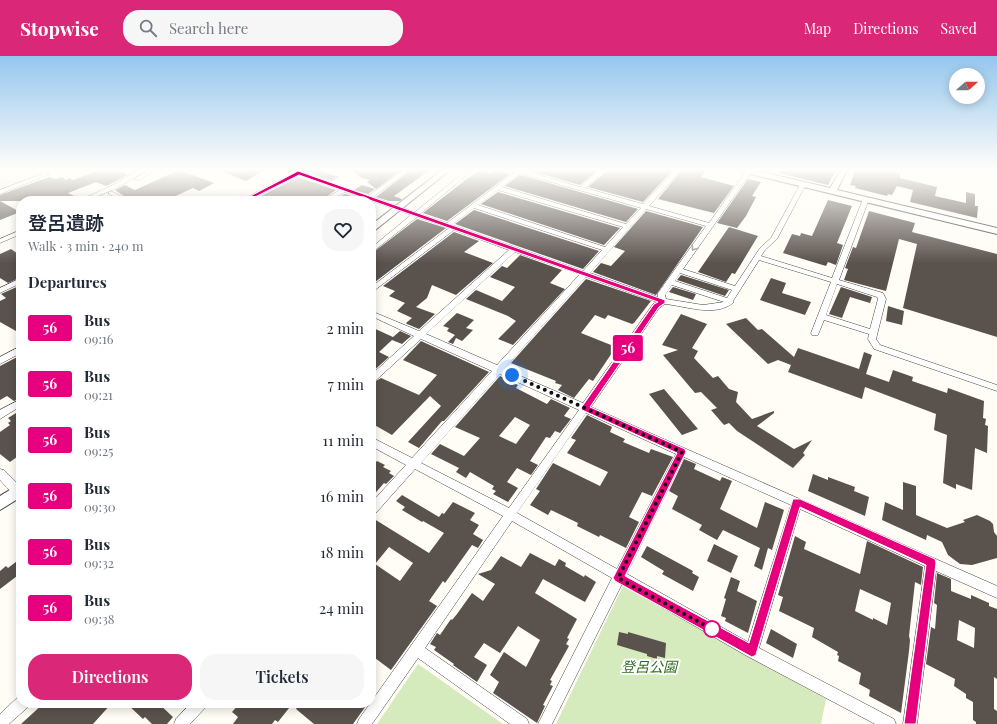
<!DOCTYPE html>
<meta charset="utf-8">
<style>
:root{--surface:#fff;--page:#f6f6f7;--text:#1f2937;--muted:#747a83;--accent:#db2777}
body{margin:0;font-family:"Playfair Display","Noto Sans JP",serif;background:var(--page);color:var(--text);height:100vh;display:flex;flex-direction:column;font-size:15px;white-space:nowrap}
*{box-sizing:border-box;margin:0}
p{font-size:13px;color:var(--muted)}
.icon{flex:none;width:22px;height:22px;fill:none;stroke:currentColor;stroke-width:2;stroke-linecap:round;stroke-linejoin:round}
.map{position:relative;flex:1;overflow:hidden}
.sheet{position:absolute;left:16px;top:140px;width:360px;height:512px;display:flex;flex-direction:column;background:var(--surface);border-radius:16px;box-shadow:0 2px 10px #0003}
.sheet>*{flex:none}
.badge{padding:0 8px;border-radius:3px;font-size:14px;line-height:26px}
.needle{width:26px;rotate:69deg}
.fabs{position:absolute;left:949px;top:12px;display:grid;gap:8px}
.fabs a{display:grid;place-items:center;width:36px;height:36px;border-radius:50%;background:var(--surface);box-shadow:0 2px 10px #0003;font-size:20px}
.you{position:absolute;width:20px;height:20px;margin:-10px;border:3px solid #fff;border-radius:50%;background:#1a73e8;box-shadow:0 0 0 6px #1a73e833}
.map>.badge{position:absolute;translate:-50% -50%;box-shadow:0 0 0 2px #fff}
h2{padding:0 12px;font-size:15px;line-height:36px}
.round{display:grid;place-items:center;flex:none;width:42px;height:42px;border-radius:16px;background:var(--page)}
.headline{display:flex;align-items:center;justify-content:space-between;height:68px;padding:0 12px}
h1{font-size:19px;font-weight:600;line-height:30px}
.primary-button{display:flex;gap:8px;margin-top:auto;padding:8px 12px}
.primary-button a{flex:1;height:46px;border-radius:16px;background:var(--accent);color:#fff;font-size:16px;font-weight:600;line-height:46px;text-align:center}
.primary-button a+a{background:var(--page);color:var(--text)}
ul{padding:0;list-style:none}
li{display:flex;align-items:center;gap:12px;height:56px;padding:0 12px}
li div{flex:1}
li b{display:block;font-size:15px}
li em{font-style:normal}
li .badge{min-width:44px;font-weight:700;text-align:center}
header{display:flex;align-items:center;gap:24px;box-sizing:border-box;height:56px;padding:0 20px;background:var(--accent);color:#fff}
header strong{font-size:19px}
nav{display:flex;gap:22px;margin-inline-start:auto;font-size:14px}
.search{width:280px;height:36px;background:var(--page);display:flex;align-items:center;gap:10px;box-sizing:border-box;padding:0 14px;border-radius:16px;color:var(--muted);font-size:15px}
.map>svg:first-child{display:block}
.farmland{fill:#f6f3d4}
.green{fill:#d5ebbd}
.building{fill:#5a524d;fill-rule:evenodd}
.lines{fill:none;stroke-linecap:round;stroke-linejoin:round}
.minor-casing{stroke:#444;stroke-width:1}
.tertiary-casing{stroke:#444;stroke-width:2}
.minor{fill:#fff;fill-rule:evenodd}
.tertiary{fill:#fff;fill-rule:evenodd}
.oneway{stroke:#a0a0a0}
.line{fill:#e6007e;stroke:#fff}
.walk{stroke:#111;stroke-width:4;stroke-dasharray:0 7.2}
.stop-dot{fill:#fff;stroke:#e6007e;stroke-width:2}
.labels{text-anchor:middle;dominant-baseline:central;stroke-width:4;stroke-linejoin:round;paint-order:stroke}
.near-park-label{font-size:14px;font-style:italic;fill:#2f6b1f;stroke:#fff}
</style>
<header>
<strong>Stopwise</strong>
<div class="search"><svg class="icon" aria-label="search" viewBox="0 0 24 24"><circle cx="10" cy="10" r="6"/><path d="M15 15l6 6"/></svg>Search here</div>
<nav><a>Map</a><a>Directions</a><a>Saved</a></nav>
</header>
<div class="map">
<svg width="997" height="668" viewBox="0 0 997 668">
<rect width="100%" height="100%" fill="#fffdf5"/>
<path class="farmland" d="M22,114H34L42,118L0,134V119Z
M62,114H96L80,120L52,117Z"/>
<path class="green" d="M623,530L826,643L821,668H556Z
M418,608L503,668H377Z"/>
<path class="building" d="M100,114H116L128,119L106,130L96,126L68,137L80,143L77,145H0L20,156L0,164V139L49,121L56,123L62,121L66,124L69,122L73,124Z
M179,114L214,127L199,135L193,132L165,145H131L115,134L125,129L135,134Z
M219,114H264L246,125Z
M309,114H319L339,121L331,125L306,116Z
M351,114H402L376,133L367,126L370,124L362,122Z
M411,114H430L394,140L402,143L400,145H389L376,141Z
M481,114L490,117L496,114L510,118L447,165L423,157L468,122Z
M533,114H598L580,129L531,115Z
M608,114H607H673L643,146L588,131Z
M682,114H707L701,121L734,130L714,157L658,143Z
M779,114H836L828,129L779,117Z
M855,114H885L895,116L900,118V122L937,131L935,140L966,147V136L975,138V150H978L977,162L910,146L913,134L897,130L892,139L888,138L887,140L855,132L856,130L850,129Z
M519,119L525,120L638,153L626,166L505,130Z
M298,121L336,134L320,145H269L259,141Z
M748,123L761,126L752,140L756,141L746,160L737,172L717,167Z
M362,129L375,133L368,138L354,134Z
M498,136L620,172L604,189L481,148Z
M345,138L361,143L360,145H332Z
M828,144L852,150L837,187L843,189L836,209L828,206L826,210L783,197L792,178L800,180L801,177L812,180Z
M474,154L599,195L583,213L455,168Z
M646,155L703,171L656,239L593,216L601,207L611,210L625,195L614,191Z
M869,155L915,167L912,176L997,198V281L903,252L917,188L899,183L886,235L844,224L848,213L845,212L853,191L856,192Z
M417,163L446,172L375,226L371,224V198Z
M729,171L758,180L735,218L732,217L726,226L698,216Z
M454,176L479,185L464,196L493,207L456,239L432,229L427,242L416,251L435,258L419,273L407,268L406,267L412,262L397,255L405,247L389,240L395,235L383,230Z
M11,193L21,200V221L8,227L0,222V198Z
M520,199L562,214L550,227L565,233L513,289L498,283L516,265L508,260L466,243L476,234L502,245L515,231L490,221L502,210L507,212Z
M681,219L729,234L725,240L677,224Z
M771,222L786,227L782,237L811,246L805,259L760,244Z
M586,223L651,245L634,267L632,268L608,259L605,263L595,259L581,277L616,291L593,325L589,323L574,342L558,334L562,329L555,327L556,325L511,307Z
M21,229V273L16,275L0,266V245L6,242L1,238Z
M673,231L696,238L693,244L669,236Z
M841,231L872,241L870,247L850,241L842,262L829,258Z
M888,250L904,255L902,269L886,265Z
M457,257L474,264L466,272L473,274L462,285L456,282L453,288L448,286L455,279L447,275L449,272L443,270Z
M681,258L707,268L692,292L698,295L694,302L713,322L718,320L729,333L738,336L736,346L752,363L774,355V357L757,370L794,393L812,384L803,397L805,399L793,412L737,375L729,367L724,369L711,354L717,352L701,336L695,337L663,299L678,294L662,289Z
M746,262L758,274L762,273L794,301L798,292L859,313L864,296L872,299L866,318L889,326L893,314L913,321L912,325L947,337L948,332L984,345L983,362L986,363L985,369L988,370L987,397L975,392L972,434L956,428V433L943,427L947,379L934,374L936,358L865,331L862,343L788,316L791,309L778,304L768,308L726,268Z
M371,271L393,281L400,275L411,280L402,288L392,284L379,296L389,301L371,317Z
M421,285L489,316L444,365H442L419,392L408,386L441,350L430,340L392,379L371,367V348L374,345L371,335V328L381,322L419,339L437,319L403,304Z
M21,299V342L14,345L7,340L0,344V310Z
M500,320L518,329L516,332L547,348L551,343L570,352L564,360L571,363L560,377L555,375L550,382L546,381L530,405L538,409L531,419L517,412L507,426L518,432L508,446L493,438L496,435L492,433L494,430L470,416L466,422L456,416L459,412L431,398L440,388L464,400L480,382L455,371ZM515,361L530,369L516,388L499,380Z
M664,333L698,373L682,379L649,338Z
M21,354V398L10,406L0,398V376L10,369L8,367L11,365L8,362Z
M587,359L612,371L610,376L625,383L623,386L649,397L651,393L673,401L652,440L642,436L629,461L639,466L626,492L600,479L599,481L577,470L578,467L551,454L548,459L530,449L540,435L536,433L553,407L600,430L608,416L567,397L576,384L571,382Z
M684,403L696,408L694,413L720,425L722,421L732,425L720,453L757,472L765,446L784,454L772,494L768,492L762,514L754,510L760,492L723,474L717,484L699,474L702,469L672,453L678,440L669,435Z
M371,404L375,407L377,405L385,409L383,411L391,415L389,417L394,420L386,428L384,427L371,442Z
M813,418L828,424V421L855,431L854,435L869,441L865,460L808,435Z
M903,426L916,430V459L947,472L965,466L963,464L977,459L990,465L993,468L994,476L997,480V502L972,509L960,508L948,499L942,486L927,479L926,484L882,464L885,446L903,454Z
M402,439L439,461L442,457L444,458L453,446L475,457L470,464L479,469L473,478L483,484L478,492L472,489L445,527L443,525L429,545L437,550L391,614L371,599V461L429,497L444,477L423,465L422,466L402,454L405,451L396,445ZM389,491L413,507L400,525L375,508Z
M795,480L806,486L804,493L860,518L867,485L923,511L921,529L915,526L909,580L910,584L909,595L901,657L869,640L870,634L859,628L861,617L838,605L839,600L837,599L838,596L812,581L814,572L779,555L783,541L778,539ZM860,533L891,547L887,569L873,562V564L855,555Z
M714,488L738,500L731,517L707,505Z
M647,490L693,515L692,517L699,521L693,535L662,518L664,515L641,501Z
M530,497L555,510L559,503L566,507L565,510L584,521L585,519L596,526L585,546L543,523L535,537L577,563L567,582L569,583L566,588L569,590L550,624L552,625L550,629L553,630L543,649L545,650L537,667L493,637L499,626L490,619L504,596L526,611L540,584L518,570L500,597L484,587L474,601L487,609L477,626L453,609L454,608L434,594L436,591L430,588L437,577L440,579L451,563L452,564L457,558L472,537L483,545L495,528L478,518L491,514L501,500L521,511Z
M21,502V517L0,533V515L6,510L8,512Z
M937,517L951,523V535L971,543V539L989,547V550L997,553V623L994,621V653L997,655V668H976V666L973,664V646L966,642V638L954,630L955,623L926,608L931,571L935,573L937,549L934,547ZM959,564L975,572L974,592L957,584Z
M731,521L740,525L737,535L757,545L748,577L725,565L726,562L721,560L726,543L724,542Z
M771,573L797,588L793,602L766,587Z
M619,576L628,578V576L666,587L665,602L657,600V603L647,600V598L617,589Z
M44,647H112L93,668H21Z
M126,647H158L173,661L167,668H152L145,661L143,663Z
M240,647H293L278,666L275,664L272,668H233L238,661L232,656Z
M300,647H368L353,668H314L296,653Z"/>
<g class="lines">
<defs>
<path id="minor" d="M139,114H145C132,125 94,145 78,145L113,129Z
M150,114H156L139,124L134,123Z
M286,114L297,115L304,114L305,115L303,117L368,140L404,114H410L373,141L415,156L467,114H473L420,158L447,167L515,116L512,114H521L580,131L600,114H606L585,132L643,148L675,114H681L649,150L709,167L747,114H751L752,115L683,213L735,230L760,192L771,182L801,127L806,128L777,183L765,194L761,200L832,222L863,143L868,142L869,143L839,224L883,237L886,243L876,283L880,289L997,329V335L874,293L868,283L869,278L824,264L818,279H812L811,277L831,226L759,204L733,245L734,246C716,262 686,250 665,248L659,252L591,351L997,530V542L936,515L917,668H903L925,510L800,453L759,592L894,663L896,668H875L747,600L622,528L552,668H538L612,522L512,465L425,592L527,663L529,668H510L418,602L372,668H357L359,663L503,460L415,413L375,458L371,460V447L406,409L371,390V381L412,402L492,315L421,283L374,326L371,327V319L414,280L371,260V255L419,275L509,194L454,174L371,237V231L449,172L417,161L371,197V192L411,159L369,144L361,145L364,142L345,136L329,145H321L340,134L298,119L248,145H240L293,117ZM520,117L641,152L626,168L502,131ZM498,134L623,171L605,191L478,149ZM474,152L602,194L583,215L452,169ZM646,153L706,170L658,237V241L590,217ZM515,196L580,218L497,309L426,278ZM680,217L732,234L727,242L675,225ZM586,221L657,246L653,248L583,347L504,313ZM837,228L877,241L878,243L870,273L826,259ZM672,229L724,246L703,249L666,243L665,239ZM500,318L579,354L509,452L421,407ZM586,357L676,398L617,513L517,457ZM684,401L791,449L748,586L627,518Z
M45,117L50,118L0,138V134Z
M109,136H113L130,145H122L109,138Z
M21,174V178L0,187V183Z
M21,222V227L0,237V232Z
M21,290V297L0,308V301Z
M21,343V350L0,363V354Z
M0,413L4,414L21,431V438C13,441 5,429 0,424Z
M21,641V647H29L27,652L9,668H0V658L17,642Z
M191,647H207L205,652L190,668H174L176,663Z"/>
<path id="tertiary" d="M442,114H450L374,175L371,176V169Z
M741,114H753L830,132L841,114H847L837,134L997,172V178L742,116Z
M21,427V441L0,454V440Z"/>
</defs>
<use href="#minor" class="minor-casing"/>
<use href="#tertiary" class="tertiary-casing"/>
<use href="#minor" class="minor"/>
<use href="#tertiary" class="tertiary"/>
</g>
<defs><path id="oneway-chevron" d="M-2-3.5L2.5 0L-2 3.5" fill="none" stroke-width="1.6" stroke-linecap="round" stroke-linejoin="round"/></defs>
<use class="oneway" href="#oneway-chevron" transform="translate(694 192) rotate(124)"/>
<linearGradient id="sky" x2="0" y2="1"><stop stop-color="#95c6ee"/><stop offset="0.55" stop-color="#fffefa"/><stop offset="1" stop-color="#fffefa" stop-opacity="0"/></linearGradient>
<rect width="997" height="207" fill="url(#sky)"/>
<path class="line" d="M298,115L665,244V247L659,251L590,351L685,393L686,396L625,520L749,587L793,443H800L935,503L936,507L916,668H904L926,509L800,451L757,595L756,599L752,601L615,525L613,522L615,518L677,397L582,354L581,352L654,248L658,246L299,119L245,146L241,145Z"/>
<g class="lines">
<path class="walk" d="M512,319L682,396L618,522L712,573"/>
</g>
<circle class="stop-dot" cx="712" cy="573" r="8"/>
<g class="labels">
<g class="near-park-label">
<text x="649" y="610">登呂公園</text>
</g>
</g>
</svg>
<div class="fabs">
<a><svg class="needle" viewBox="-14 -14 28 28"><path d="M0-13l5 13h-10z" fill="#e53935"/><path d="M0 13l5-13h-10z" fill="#747a83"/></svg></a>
</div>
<div class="you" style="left:512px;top:319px"></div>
<b class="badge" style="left:628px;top:292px;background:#e6007e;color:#fff">56</b>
<section class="sheet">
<div class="headline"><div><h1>登呂遺跡</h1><p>Walk · 3 min · 240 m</p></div><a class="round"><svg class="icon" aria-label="heart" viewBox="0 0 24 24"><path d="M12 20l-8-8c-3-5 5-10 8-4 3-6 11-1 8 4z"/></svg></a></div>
<h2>Departures</h2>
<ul>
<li><span class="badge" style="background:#e6007e;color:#fff">56</span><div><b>Bus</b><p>09:16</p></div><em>2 min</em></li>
<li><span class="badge" style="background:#e6007e;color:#fff">56</span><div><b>Bus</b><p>09:21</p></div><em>7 min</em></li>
<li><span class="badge" style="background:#e6007e;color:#fff">56</span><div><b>Bus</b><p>09:25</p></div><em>11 min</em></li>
<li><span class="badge" style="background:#e6007e;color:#fff">56</span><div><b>Bus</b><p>09:30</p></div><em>16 min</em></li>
<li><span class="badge" style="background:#e6007e;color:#fff">56</span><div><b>Bus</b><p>09:32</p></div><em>18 min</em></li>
<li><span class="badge" style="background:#e6007e;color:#fff">56</span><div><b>Bus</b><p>09:38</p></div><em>24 min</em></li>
</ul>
<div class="primary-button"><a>Directions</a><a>Tickets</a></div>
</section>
</div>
